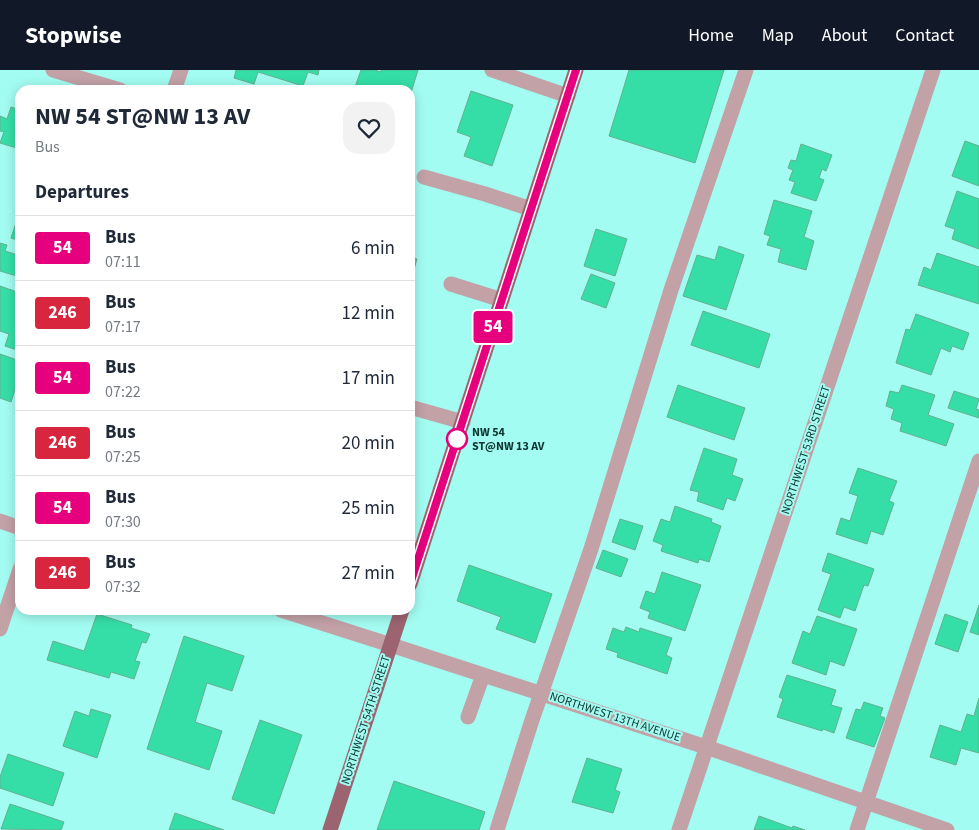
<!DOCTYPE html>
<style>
:root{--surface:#fff;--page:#f2f2f3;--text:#1f2937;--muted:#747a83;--line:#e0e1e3;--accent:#111827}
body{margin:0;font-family:"Source Sans 3",sans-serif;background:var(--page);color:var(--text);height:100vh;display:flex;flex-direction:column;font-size:19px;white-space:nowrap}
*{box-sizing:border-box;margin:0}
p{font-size:16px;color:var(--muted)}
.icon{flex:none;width:28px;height:28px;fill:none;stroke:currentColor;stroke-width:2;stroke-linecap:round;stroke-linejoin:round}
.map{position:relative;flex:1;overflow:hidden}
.drawer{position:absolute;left:15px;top:15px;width:400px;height:530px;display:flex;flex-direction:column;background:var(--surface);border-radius:15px;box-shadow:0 2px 12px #0003}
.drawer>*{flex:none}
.badge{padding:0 10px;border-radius:4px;font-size:18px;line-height:32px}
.map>.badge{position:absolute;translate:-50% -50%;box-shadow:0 0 0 2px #fff}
h2{padding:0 20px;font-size:19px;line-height:45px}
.round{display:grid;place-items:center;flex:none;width:52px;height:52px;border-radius:15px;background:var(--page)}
.head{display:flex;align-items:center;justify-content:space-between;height:85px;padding:0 20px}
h1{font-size:24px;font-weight:700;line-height:38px}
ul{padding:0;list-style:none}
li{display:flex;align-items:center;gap:15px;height:65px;padding:0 20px;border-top:1px solid var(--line)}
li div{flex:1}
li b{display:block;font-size:19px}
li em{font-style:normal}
li .badge{min-width:55px;font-weight:700;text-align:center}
header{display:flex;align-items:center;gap:30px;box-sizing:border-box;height:70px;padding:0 25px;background:var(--accent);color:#fff}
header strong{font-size:24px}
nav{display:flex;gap:28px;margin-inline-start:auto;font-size:18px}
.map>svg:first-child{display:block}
.building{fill:#35dea7;stroke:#65af90}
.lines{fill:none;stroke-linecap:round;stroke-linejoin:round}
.minor{stroke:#c2a1a7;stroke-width:15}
.major{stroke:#9c6470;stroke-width:15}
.line-casing{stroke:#fff;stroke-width:11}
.line{stroke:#e6007e;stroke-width:8}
.stop-dot{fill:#fff;stroke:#e6007e;stroke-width:2.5}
.labels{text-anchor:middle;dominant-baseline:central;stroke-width:4;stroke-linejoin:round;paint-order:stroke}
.stop-label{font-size:12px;font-weight:bold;fill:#0e3531;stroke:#a3fcf1;text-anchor:start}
.street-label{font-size:12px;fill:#0e3531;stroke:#a3fcf1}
</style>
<header>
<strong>Stopwise</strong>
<nav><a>Home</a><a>Map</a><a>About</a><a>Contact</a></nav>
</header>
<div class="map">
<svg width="979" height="760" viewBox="0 0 979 760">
<rect width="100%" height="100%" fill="#a3fcf1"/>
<path class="building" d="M236,0H319L318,5L308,2L303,16L258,2L254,14L234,8Z
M361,0H375L381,2V0H418L410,26V20H354Z
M629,0H724L695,93L609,66Z
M471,21L513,35L492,96L464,86L471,67L457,62Z
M11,37L20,40V79L0,73L4,62L0,61V46L7,49Z
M965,71L979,76V116L952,106Z
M801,74L832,85L826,101L822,99L819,108L824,110L816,131L791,123L795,112L789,110L793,100L788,98L791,90L796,91Z
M957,121L979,129V179L952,169L955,159L945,156Z
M774,130L812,141L804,167L814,171L806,200L778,192L781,179L767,175L770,166L764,164Z
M17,150L20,151V171L11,168Z
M596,159L627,169L615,206L584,196Z
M0,173L7,175L5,181L18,185L20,179V207L0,201Z
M719,176L744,185L726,240L683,226L697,185L715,190Z
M937,183L979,197V234L918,215L924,197L931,200Z
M410,187L417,189L410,212Z
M591,204L615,213L606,238L581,229Z
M0,216L20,223V281L5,276L9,264L0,261Z
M703,241L770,264L759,298L691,275Z
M916,244L969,263L963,280L952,276L950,282L941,278L931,305L896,293L906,259L910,260Z
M0,284L20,291V305L11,332L0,328Z
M678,315L745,338L734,370L667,347Z
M902,315L935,325L928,345L954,354L946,376L900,361L902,353L891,349L894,339L886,336L890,321L899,323Z
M954,321L979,329L976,339L979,340V348L948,338Z
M704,378L737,389L732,405L743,409L735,431L727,428L723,440L697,431L699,422L690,420Z
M858,398L897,411L889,431L894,433L883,465L871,461L867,474L836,464L841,448L850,451L858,426L849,423Z
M675,436L712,449L711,452L721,456L709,492L699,489L698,493L661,481L663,475L653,471L661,449L670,452Z
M620,449L643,456L635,480L612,472Z
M603,480L628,489L621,507L596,498Z
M828,483L874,499L868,516L864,515L855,541L844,537L840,548L818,540L831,504L822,501Z
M469,495L552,524L535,573L496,559L501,547L457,531Z
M662,502L701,515L685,561L648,548L650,542L640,538L646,521L655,524Z
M979,535V565L970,562Z
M97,544L132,555L131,558L150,564L146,573L142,572L135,591L140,592L134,609L111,602L109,608L47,590L53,571L84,581Z
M945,544L968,552L958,582L935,574Z
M817,546L857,559L844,596L830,591L826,605L792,593L803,561L810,564Z
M626,557L639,562L640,558L672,568L666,585L672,588L667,604L617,587L618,583L606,579L613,558L624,562Z
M184,566L244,586L232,621L207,613L195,652L222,661L209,700L147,679Z
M787,605L836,620L831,635L842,638L834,663L823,659L822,661L777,647L783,629L779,627Z
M979,628V683L961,678L956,695L930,687L940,655L961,662L967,644L974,646Z
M864,632L883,638L880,646L885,648L874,677L846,668L856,639L861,640Z
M91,639L111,645L97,688L63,676L75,641L89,646Z
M260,650L302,665L274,744L232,729Z
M8,684L64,703L53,736L0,718V707Z
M587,688L622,699L615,720L620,722L613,743L572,732Z
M394,711L485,742L479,760H377Z
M10,734L64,752L61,760L1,759Z
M175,743L224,760H169Z
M759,746L792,758L793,756L805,760H754Z"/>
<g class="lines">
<path class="minor" d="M53,0L120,20
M492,0L568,26
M174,20L181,0
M424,107L485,124L531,139
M451,214L502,230
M410,337L463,352
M0,451L20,458
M281,540L391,575L706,677L947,760
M0,559L20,499
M468,647L483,605
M497,760L532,650L591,479L671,220L746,0
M679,760L933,0
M857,760L979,391"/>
<path class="major" d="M410,514L576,0
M330,760L402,540"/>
</g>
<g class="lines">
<defs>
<path id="line" d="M410,514L576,0"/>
</defs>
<use href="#line" class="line-casing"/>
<use href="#line" class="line"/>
</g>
<circle class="stop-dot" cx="457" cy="369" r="10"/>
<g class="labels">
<g class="stop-label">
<text x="472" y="362">NW 54<tspan x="472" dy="14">ST@NW 13 AV</tspan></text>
</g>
<g class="street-label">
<text transform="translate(806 380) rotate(-72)">NORTHWEST 53RD STREET</text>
<text transform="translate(615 647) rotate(18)">NORTHWEST 13TH AVENUE</text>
<text transform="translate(366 650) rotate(-72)">NORTHWEST 54TH STREET</text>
</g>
</g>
</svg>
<b class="badge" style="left:493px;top:257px;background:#e6007e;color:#fff">54</b>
<section class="drawer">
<div class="head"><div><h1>NW 54 ST@NW 13 AV</h1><p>Bus</p></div><a class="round"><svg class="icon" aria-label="heart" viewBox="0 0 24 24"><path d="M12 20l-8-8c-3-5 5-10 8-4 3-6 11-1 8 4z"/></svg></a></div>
<h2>Departures</h2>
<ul>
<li><span class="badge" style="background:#e6007e;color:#fff">54</span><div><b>Bus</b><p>07:11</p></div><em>6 min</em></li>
<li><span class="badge" style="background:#d7263d;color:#fff">246</span><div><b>Bus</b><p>07:17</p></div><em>12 min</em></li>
<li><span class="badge" style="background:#e6007e;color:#fff">54</span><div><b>Bus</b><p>07:22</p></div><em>17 min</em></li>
<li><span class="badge" style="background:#d7263d;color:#fff">246</span><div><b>Bus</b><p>07:25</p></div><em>20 min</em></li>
<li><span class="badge" style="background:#e6007e;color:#fff">54</span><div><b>Bus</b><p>07:30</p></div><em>25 min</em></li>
<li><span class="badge" style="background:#d7263d;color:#fff">246</span><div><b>Bus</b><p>07:32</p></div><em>27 min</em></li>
</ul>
</section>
</div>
